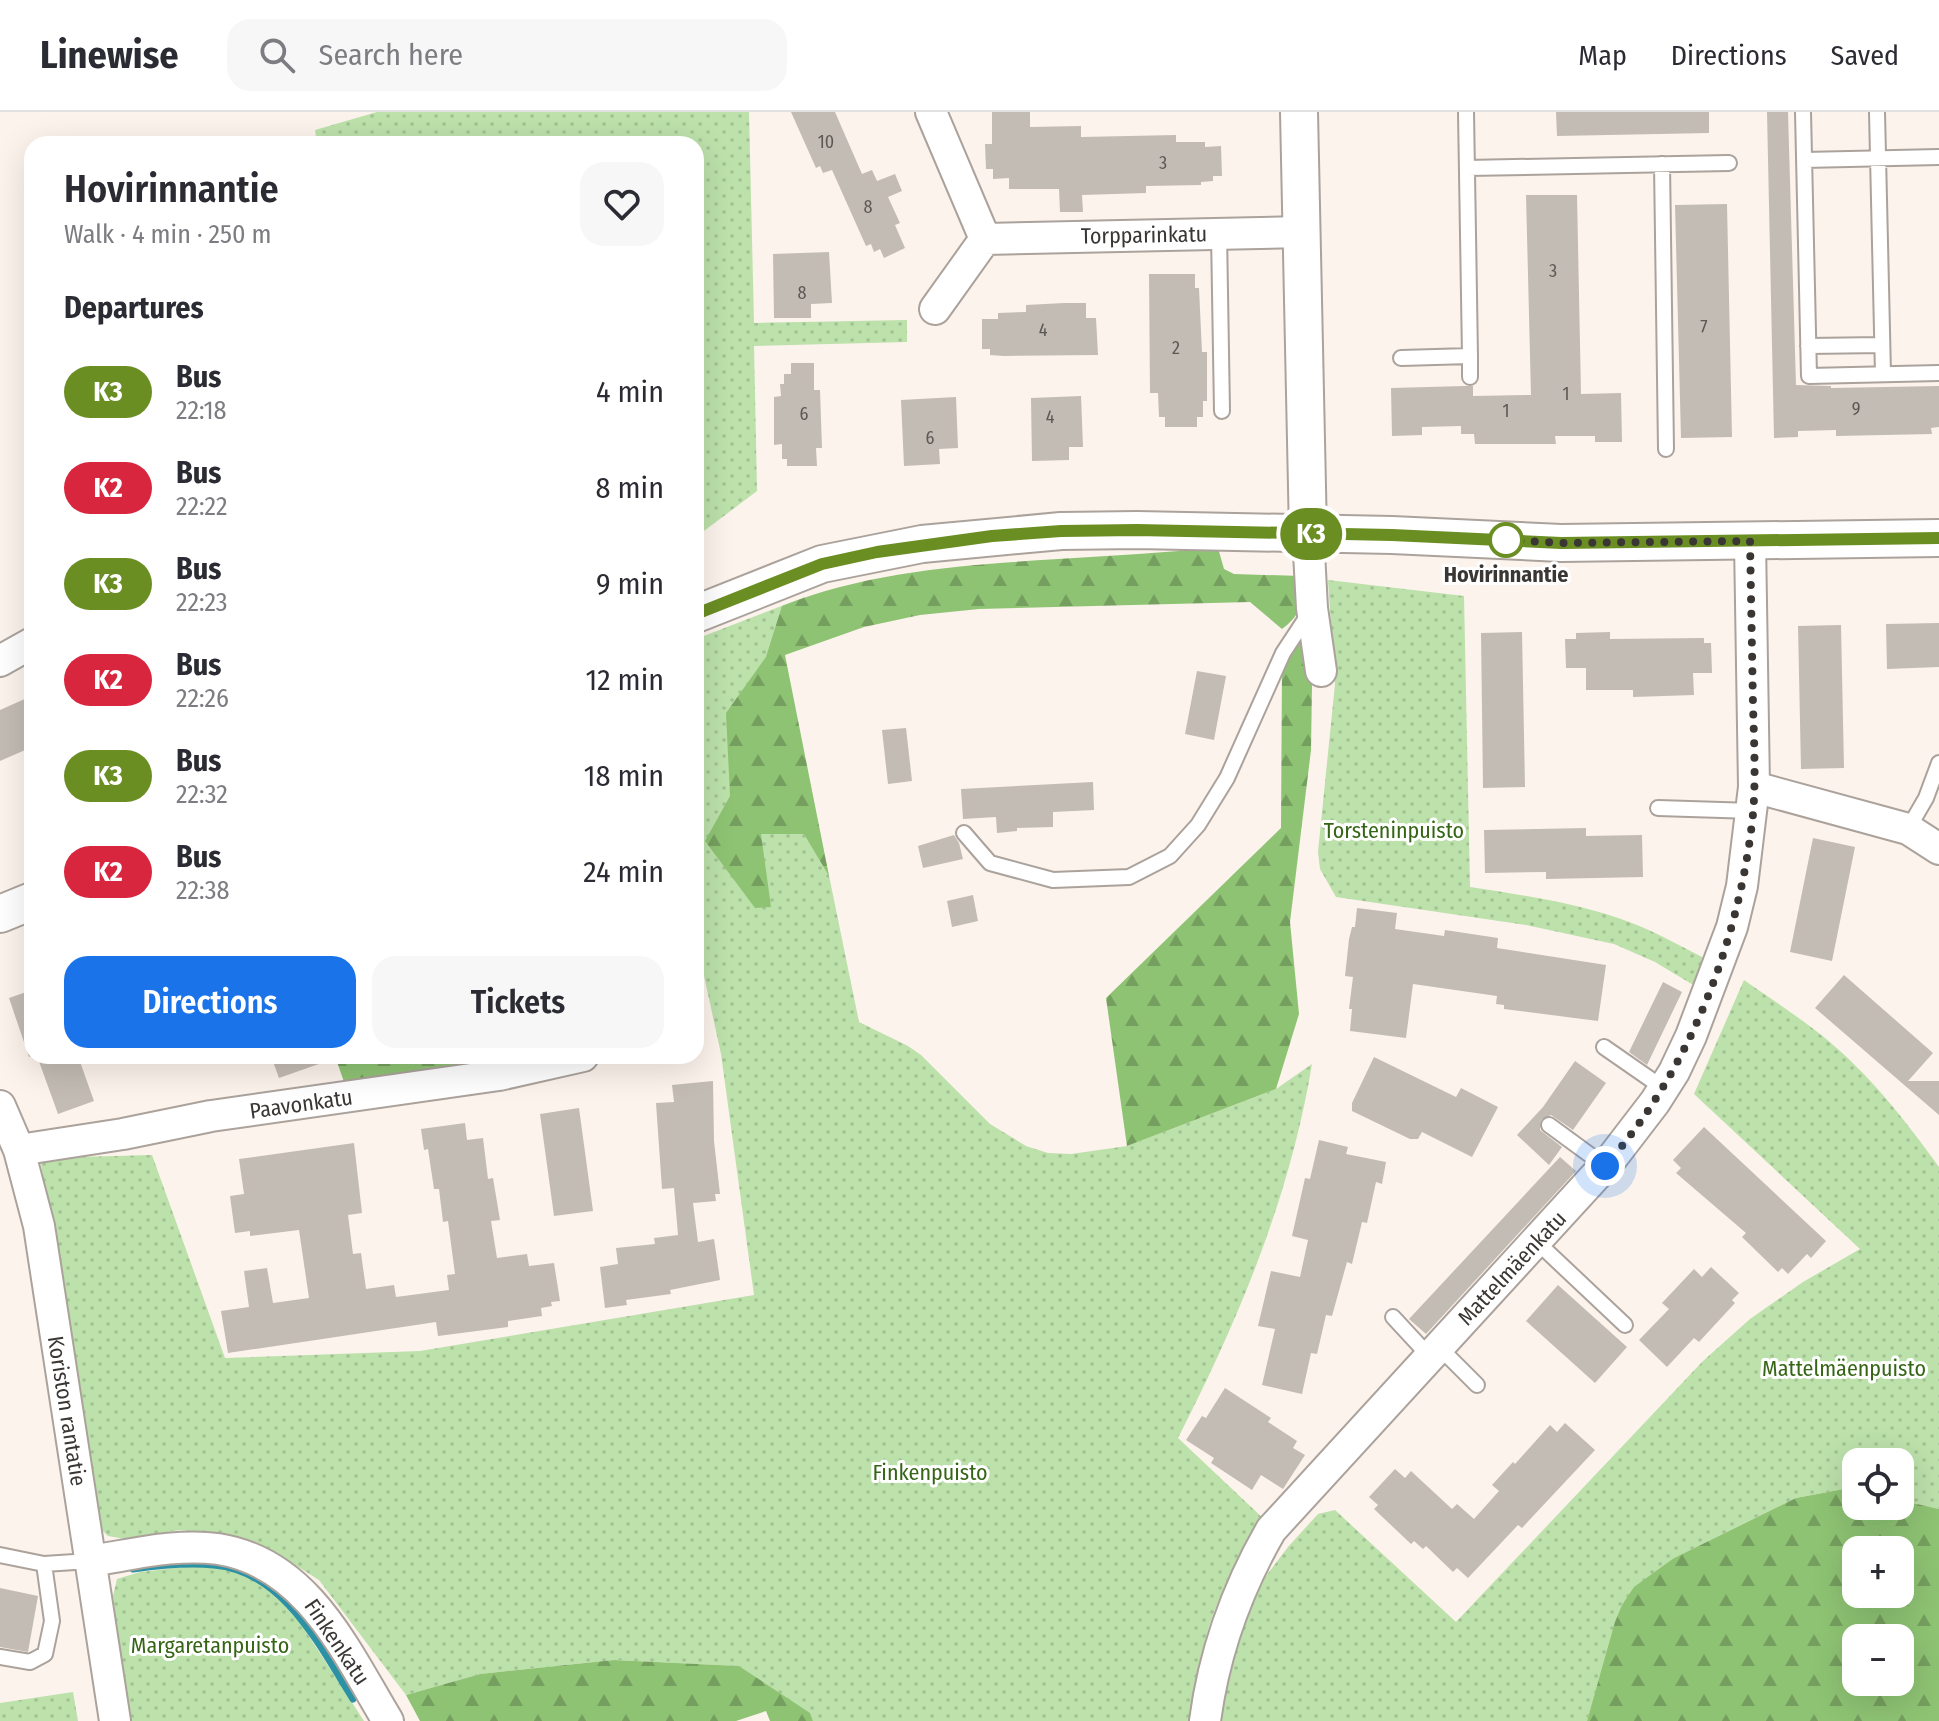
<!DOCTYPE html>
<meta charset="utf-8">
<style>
:root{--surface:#fff;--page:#f7f7f7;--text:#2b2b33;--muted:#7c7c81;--line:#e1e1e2;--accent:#1a73e8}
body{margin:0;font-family:"Fira Sans Condensed",sans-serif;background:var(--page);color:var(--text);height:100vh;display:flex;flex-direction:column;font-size:30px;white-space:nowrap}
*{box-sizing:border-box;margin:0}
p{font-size:26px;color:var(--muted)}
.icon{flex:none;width:44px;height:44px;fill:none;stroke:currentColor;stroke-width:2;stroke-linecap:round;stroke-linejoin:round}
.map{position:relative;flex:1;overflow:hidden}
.side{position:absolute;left:24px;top:24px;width:680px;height:928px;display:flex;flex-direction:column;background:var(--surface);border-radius:24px;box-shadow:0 8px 32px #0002}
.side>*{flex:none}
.badge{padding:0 16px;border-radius:26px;font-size:28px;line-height:52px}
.fabs{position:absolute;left:1842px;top:1336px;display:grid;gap:16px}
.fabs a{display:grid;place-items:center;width:72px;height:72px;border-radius:16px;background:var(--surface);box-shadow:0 8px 32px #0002;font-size:40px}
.you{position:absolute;width:40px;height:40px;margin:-20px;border:6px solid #fff;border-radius:50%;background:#1a73e8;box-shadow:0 0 0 12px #1a73e833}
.map>.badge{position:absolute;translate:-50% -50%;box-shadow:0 0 0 4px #fff}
h2{padding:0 40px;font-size:30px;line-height:72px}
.round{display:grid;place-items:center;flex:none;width:84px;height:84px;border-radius:24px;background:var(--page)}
.headline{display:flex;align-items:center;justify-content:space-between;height:136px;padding:0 40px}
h1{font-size:38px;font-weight:600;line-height:60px}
.button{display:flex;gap:16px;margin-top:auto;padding:16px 40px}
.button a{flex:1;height:92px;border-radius:24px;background:var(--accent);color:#fff;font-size:32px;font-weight:600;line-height:92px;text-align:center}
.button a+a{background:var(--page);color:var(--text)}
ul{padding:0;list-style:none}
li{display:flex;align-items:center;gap:24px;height:96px;padding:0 40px}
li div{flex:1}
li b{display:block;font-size:30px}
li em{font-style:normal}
li .badge{min-width:88px;font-weight:700;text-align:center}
header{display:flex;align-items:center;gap:48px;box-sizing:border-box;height:112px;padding:0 40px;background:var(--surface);border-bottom:2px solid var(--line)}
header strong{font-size:38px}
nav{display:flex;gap:44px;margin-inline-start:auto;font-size:28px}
.search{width:560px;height:72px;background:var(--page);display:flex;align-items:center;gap:20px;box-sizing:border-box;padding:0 28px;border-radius:24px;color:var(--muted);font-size:30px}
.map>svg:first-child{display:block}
.green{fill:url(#green-dots)}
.forest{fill:url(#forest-firs);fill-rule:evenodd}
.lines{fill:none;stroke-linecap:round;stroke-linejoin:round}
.stream{stroke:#2b91a5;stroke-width:7}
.building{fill:#c3bcb4}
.service-casing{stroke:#aba29c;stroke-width:18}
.minor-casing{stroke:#aba29c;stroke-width:34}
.tertiary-casing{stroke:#aba29c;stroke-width:40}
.service{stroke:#fff;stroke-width:14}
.minor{stroke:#fff;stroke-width:30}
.tertiary{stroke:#fff;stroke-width:36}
.line-casing{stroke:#fff;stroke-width:18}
.line{stroke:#6b8e23;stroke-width:12}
.walk{stroke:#3a3634;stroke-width:8;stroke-dasharray:0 14.4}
.stop-dot{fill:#fff;stroke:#6b8e23;stroke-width:4}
.labels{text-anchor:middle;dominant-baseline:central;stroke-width:6;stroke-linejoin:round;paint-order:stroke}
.number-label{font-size:18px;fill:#5c5854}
.street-label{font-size:22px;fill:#3a3634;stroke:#fff}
.stop-label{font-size:22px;font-weight:bold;fill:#3a3634;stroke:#fff}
.park-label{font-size:22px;fill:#356515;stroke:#fff}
</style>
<header>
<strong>Linewise</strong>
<div class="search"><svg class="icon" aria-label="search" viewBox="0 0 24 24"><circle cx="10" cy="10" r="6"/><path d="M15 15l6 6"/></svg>Search here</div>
<nav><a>Map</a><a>Directions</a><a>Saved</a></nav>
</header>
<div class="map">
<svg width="1939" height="1609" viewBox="0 0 1939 1609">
<defs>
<pattern id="green-dots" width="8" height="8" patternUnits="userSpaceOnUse" patternTransform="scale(2)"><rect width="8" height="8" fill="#bce1aa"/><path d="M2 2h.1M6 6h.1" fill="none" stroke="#a2c293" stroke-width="1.8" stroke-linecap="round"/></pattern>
<pattern id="forest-firs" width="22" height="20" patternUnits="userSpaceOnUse" patternTransform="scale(2)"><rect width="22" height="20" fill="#8ec373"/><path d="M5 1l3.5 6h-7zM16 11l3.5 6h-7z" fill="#759f5f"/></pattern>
</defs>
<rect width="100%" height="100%" fill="#fcf3ec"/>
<path class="green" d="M377,0H749L754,211L907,208V230L754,234L757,379L696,425V32H317L315,18Z
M1328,468L1464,484L1470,775C1521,783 1572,790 1621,807C1650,817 1677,832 1704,846L1695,874L1655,850L1614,832L1526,813L1336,785L1320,757L1318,740L1335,572Z
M805,485L784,544L859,910L908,934L921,943L990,1012L1026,1034L1048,1041L1071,1042L1127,1034L1276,977L1312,952C1290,1085 1239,1207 1178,1326L1267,1410C1248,1438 1226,1468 1214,1500C1201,1534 1197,1573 1192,1609H813L809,1601L739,1554L614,1548L480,1562L406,1583L319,1468L268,1436L237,1425L180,1418L125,1427L108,1424L98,1414L40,1046L152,1043L225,1246L420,1239L754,1183L721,942L696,827V527Z
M1744,868C1771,887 1799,905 1825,926C1869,962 1906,1009 1939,1055V1397L1900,1388V1350H1856V1378L1849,1376L1796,1386L1674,1446L1622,1493L1587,1609H1217L1219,1587L1256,1477L1288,1435L1318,1402L1335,1398L1456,1510L1703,1249L1750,1207L1803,1170L1860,1137L1694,982Z
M193,1454L231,1455L271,1479L301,1512L364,1609H129L113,1484L117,1467L140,1460Z
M73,1580L78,1609H0V1591Z"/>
<path class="forest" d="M1218,436L1224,457L1234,462L1301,464C1303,490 1303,501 1282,517L1250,490L979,497L920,503L864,515L785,543L829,764L804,722H761L771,795L755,796L705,729L730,684L726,601L766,545L782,494C869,459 965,453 1058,447C1112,444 1165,440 1218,436Z
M1300,531L1312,573L1311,638L1290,810L1299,902L1276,977L1127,1034L1106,886L1281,716L1282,554Z
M335,944H469L471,951L344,970Z
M1849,1376L1856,1378V1394H1900V1388L1939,1397V1609H1587L1615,1510L1622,1493L1634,1475L1674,1446L1796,1386ZM1856,1438H1900V1482H1856ZM1856,1526H1900V1570H1856Z
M614,1548L739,1554L810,1601L813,1609H770L766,1599L736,1609H420L406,1583L480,1562Z"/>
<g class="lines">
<path class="stream" d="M133,1457C160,1453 187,1450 214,1453C284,1459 320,1535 353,1587"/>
</g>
<path class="building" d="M791,0H835L862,62L872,58L877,69L895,62L902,79L888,85L900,111L895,113L905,136L884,146L880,137L874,140L871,132L866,134L832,58L823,61L820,54L816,56Z
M992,0H1030V15L1081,14V25L1176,23V30H1205V35L1221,34L1222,64H1213V69L1201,70V73L1146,74V81L1082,83L1083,100H1060L1059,77H1009V66L993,67V57H986L985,32H992Z
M1556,0H1709V21L1557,24Z
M1767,0H1788L1796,273L1831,274V276L1939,274V315L1931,316L1932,322L1836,324V318L1798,319V325L1774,326Z
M1526,83H1577L1581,282L1621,281L1622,330H1595V324H1555L1556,332H1475L1474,322H1461V314L1422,315V323L1392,324L1391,276L1465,274H1473V284L1531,283Z
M1727,92L1732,325L1681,326L1675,93Z
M829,140L832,191L811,192V206H774L773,142Z
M1149,162H1195V176H1199L1202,240H1207V289H1203V305H1197V315H1165V305H1159L1158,281H1150Z
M1064,191H1086V206H1096L1098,243L1004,244L990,243V237H982V207H998V201L1026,200V193Z
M791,251H814V278H820L822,336H816L817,354H787V347H782V332L774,333V285L781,284L780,272H784V262H791Z
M1081,284L1083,335H1069V348L1032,349L1031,286Z
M956,285L958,336L939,337L940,352L904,354L901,288Z
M1939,511V555L1887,557L1886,512Z
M1841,513L1844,656L1801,657L1798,514Z
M1522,520L1525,675L1483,676L1481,521Z
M1610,520V527L1704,526V531H1711L1712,561H1693L1694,583L1633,585V578H1586V556H1566L1565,527H1576V521Z
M1197,559L1226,564L1214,628L1185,622Z
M27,586L32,597V635L0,649V598Z
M906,616L912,669L888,672L882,618Z
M1093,670L1094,698L1053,700V715L1017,716V719L997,721L996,705L963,707L961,677Z
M1586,716V724L1642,723L1643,765L1546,767V760L1485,761L1484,718Z
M954,723L959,731L963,747L923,756L918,734Z
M1813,726L1855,735L1832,849L1790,840Z
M973,783L978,809L952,815L947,789Z
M1357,796L1397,801L1395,817L1444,824L1445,818L1498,826L1497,836L1606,853L1598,909L1504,897V893L1496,892L1497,884L1413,872L1406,926L1350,919L1352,897H1349L1353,865L1345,864L1349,827L1352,815H1355Z
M1844,863L1933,941L1908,969H1939V1003L1815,896Z
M1663,870L1682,880L1647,953L1629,940Z
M32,878V944L29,945L9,886Z
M37,944H78L94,989L58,1002Z
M271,944H333V947L279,966Z
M1374,945L1456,985L1461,976L1498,995L1472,1045L1422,1020L1418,1027H1410L1352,999V991Z
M1575,949L1606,971L1573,1018L1551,1003L1541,1008L1540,1018L1562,1035L1549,1053L1517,1023L1543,995Z
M713,969L714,1029L720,1082H715L716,1089L693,1091L698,1130L714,1127L720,1168L670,1178L671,1182L626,1188L627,1193L605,1196L600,1155L618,1152L616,1136L655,1132L654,1126L678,1123L674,1076L662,1077L656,991L674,990L672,973Z
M579,996L593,1099L554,1104L540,1002Z
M465,1011L467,1028L483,1026L488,1067L493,1066L500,1108L491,1109L497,1146L527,1142L529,1154L554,1151L560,1189L551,1190L552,1194L541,1196L542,1204L508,1209V1215L438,1224L436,1210L228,1241L221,1199L249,1195L244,1159L267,1156L273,1191L309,1186L299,1118L250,1124V1119L235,1121L230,1084L244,1082L239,1047L354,1031L362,1101L348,1103L353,1142L361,1141L366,1177L394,1173L396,1185L449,1178L447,1163L455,1162L448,1109L443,1110L439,1077H434L428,1037L424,1038L421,1017Z
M1704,1015L1826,1129L1811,1146L1807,1142L1788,1162L1782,1156L1778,1160L1742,1125L1746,1121L1676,1061L1681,1056L1673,1048Z
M1319,1028L1348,1035L1346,1042L1386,1050L1382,1072L1376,1070L1367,1111L1362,1110L1352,1152L1347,1150L1332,1204L1326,1203L1317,1242L1311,1241L1302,1282L1262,1273L1275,1217L1258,1214L1271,1159L1300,1165L1308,1128L1292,1124L1305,1066L1310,1067Z
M1560,1045L1576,1059L1426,1222L1409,1207Z
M1711,1155L1739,1181L1732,1188L1735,1191L1699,1230L1694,1226L1667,1255L1639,1228L1669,1197L1662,1191L1694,1157L1702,1165Z
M1558,1173L1627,1235L1595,1271L1526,1209Z
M1225,1276L1271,1306L1268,1310L1297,1329L1293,1336L1305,1343L1283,1377L1261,1363L1252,1378L1211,1351L1214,1346L1186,1328L1202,1304L1206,1306Z
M1565,1311L1595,1338L1522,1416L1518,1413L1468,1466L1457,1456L1453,1460L1426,1434L1423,1437L1414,1429L1411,1432L1374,1397L1378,1393L1369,1385L1395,1357L1405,1366L1411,1359L1452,1397L1457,1392L1474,1407L1499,1379L1492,1373L1513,1350L1515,1352L1550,1313L1557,1320Z
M0,1476L38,1484L28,1540L0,1535Z"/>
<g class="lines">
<defs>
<path id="service" d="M1803,0L1809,264L1939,261
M1877,0L1883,262
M1804,48L1939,45
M1662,52L1666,337
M1467,56L1729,51
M1219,121L1222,299
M1808,234L1882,233
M1470,244V265
M1401,246L1470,244L1466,0
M1658,696L1753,699
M1908,717L1926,686L1939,651
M964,721L990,751L1053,768L1129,765L1170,744L1198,713L1227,666L1283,541L1310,500
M1604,935L1663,976
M1549,1013L1605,1054
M1536,1129L1625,1213
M1393,1205L1430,1245
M1439,1235L1477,1273
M0,1443L44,1452L90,1449
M0,1545L30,1550L45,1542L52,1509L44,1452"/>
<path id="minor" d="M931,0L985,127L1302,120
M935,197L985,127
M1308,422L1312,496L1321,559
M0,549L32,531
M1754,675L1908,717L1939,737
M0,994L19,1038L39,1114L115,1609
M19,1038L123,1022L211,1004L499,963L583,944
M90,1449C131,1443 176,1431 218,1437C308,1451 346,1540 388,1609
M1205,1609C1214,1541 1237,1477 1271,1418L1612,1046L1655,990L1674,960L1691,924L1732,815L1742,774L1754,675L1750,429"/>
<path id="tertiary" d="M1299,0L1308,422
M696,502L822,452L922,432L1061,419L1137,418L1392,423L1561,431L1939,426
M0,802L32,789"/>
</defs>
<use href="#service" class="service-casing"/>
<use href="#minor" class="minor-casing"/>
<use href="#tertiary" class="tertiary-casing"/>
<use href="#service" class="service"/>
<use href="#minor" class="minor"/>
<use href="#tertiary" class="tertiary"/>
</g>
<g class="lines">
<defs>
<path id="line" d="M696,502L822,452L877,440L992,424L1061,419L1137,418L1392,423L1561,431L1939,426"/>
</defs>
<use href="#line" class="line-casing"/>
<use href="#line" class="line"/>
<path class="walk" d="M1506,428L1561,431L1750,429C1751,484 1752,538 1753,593C1754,629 1756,666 1753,702C1740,827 1690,959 1605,1054"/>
</g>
<circle class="stop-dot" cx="1506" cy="428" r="16"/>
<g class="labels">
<g class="number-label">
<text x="826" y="30">10</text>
<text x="1163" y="51">3</text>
<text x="868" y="95">8</text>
<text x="1553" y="159">3</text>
<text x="802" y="181">8</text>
<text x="1704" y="215">7</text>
<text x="1043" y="218">4</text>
<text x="1176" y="236">2</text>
<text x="1566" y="282">1</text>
<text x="1856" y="297">9</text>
<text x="1506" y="299">1</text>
<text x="804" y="302">6</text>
<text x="1050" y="305">4</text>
<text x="930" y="326">6</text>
</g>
<g class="street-label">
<text transform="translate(1144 123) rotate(-1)">Torpparinkatu</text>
<text transform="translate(301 992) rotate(-8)">Paavonkatu</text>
<text transform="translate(1512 1156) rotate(-47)">Mattelmäenkatu</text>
<text transform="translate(67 1299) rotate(81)">Koriston rantatie</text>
<text transform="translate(337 1530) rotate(56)">Finkenkatu</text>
</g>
<g class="stop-label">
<text x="1506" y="462">Hovirinnantie</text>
</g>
<g class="park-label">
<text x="1394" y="718">Torsteninpuisto</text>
<text x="1844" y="1256">Mattelmäenpuisto</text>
<text x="930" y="1360">Finkenpuisto</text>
<text x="210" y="1533">Margaretanpuisto</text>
</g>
</g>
</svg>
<div class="fabs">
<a><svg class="icon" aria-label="locate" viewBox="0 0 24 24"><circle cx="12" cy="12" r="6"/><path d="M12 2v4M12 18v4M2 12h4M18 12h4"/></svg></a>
<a>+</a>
<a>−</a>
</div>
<div class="you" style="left:1605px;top:1054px"></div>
<b class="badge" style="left:1311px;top:422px;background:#6b8e23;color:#fff">K3</b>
<section class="side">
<div class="headline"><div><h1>Hovirinnantie</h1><p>Walk · 4 min · 250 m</p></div><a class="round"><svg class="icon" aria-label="heart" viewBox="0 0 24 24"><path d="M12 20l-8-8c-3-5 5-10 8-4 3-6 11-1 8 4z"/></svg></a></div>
<h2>Departures</h2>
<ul>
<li><span class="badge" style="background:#6b8e23;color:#fff">K3</span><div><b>Bus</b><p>22:18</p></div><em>4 min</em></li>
<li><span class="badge" style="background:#d7263d;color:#fff">K2</span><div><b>Bus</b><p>22:22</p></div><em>8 min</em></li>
<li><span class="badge" style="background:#6b8e23;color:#fff">K3</span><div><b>Bus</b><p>22:23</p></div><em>9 min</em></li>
<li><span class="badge" style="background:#d7263d;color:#fff">K2</span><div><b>Bus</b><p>22:26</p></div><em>12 min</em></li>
<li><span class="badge" style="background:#6b8e23;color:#fff">K3</span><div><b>Bus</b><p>22:32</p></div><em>18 min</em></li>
<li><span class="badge" style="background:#d7263d;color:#fff">K2</span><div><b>Bus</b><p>22:38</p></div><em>24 min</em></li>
</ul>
<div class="button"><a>Directions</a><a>Tickets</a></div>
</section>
</div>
